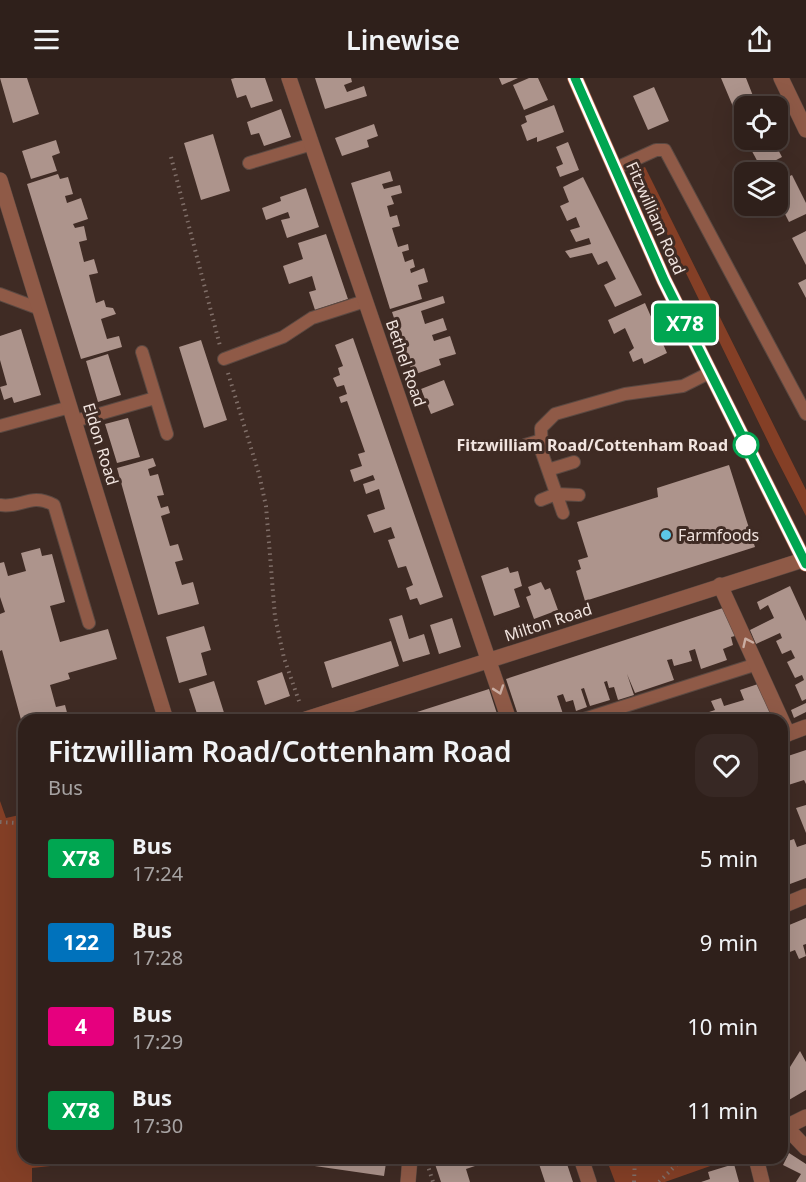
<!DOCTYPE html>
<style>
:root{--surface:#2f201b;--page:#372824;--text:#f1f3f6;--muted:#a7a3a3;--line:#4a3e3a}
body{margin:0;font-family:"Noto Sans",sans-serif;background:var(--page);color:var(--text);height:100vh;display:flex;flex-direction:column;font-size:22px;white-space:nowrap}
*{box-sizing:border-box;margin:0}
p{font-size:20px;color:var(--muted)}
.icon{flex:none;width:33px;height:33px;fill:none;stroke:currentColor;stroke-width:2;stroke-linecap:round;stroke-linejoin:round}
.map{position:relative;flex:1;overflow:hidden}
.side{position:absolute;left:18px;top:636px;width:770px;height:450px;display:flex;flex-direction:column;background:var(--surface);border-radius:18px;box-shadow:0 6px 24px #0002,0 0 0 2px var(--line)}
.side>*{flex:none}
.badge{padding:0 12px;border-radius:4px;font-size:21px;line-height:39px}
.tools{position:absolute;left:734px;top:18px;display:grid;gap:12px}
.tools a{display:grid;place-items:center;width:54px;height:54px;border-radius:12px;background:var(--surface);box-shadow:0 6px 24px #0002,0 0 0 2px var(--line);font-size:30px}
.map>.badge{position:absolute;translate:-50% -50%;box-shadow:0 0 0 3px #fff}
.round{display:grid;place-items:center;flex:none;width:63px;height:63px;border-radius:18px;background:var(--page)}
.headline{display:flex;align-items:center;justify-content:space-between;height:102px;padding:0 30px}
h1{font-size:28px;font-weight:600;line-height:45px}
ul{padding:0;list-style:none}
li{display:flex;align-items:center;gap:18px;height:84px;padding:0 30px}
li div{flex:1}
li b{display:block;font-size:22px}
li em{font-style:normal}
li .badge{min-width:66px;font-weight:700;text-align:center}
header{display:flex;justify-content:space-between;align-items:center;height:78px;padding:0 30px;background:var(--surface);font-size:27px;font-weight:600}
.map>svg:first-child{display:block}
.green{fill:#843f26}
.building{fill:#ad948c}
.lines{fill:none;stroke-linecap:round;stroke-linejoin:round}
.lane-casing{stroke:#5b4942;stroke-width:14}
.street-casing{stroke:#5b4942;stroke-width:16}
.primary-casing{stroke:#5b4942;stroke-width:16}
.path{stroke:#806f69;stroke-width:4;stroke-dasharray:1.5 4.5;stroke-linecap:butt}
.lane{stroke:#8f5a47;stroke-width:12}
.street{stroke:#8f5a47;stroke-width:15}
.primary{stroke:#ec7e56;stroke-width:15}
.oneway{stroke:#caada2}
.line-casing{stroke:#fff;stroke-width:14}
.line{stroke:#00a651;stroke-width:9}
.stop-dot{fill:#fff;stroke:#00a651;stroke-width:3}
.poi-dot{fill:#5cc7e7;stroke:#3f2b24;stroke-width:2}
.labels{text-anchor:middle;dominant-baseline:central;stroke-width:6;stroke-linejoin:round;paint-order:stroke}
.street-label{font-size:16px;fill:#f1e4df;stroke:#3f2b24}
.stop-label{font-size:16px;font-weight:bold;fill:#f1e4df;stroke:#3f2b24;text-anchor:end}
.poi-label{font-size:16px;fill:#f1e4df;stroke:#3f2b24;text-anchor:start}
</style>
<header><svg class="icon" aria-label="menu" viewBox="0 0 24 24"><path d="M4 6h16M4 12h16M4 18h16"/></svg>Linewise<svg class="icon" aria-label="share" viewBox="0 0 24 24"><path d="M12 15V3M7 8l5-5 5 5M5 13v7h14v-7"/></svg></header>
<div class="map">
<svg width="806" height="1104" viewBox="0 0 806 1104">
<rect width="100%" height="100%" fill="#3f2b24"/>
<path class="green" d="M645,89L806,412V438L774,376L650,121L638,92Z
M0,723L6,740L24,736V1080H82L78,1085L32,1090V1104H0Z
M606,1080H733L665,1104H615Z"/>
<path class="building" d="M0,0H27L39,36L13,45Z
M235,0H265L273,23L251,30L246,17L237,20L231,1Z
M315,0H351L352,4L344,7L347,14L364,8L367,18L325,31Z
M499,0H518L502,7Z
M529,0H538L548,22L524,32L513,7Z
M721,0H746L755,23L734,31Z
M654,9L669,43L648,52L633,18Z
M554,27L564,54L537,64V59L527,63L521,47L527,44L525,38Z
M281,31L291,59L264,68L259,55L251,57L247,44Z
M374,46L378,58L367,62L369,69L342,78L335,60Z
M213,56L230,113L201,122L184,65Z
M56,62L60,75L52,78L57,93L31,101L22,73Z
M746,62H773L782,79L761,90Z
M568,64L579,92L560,99L556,89L563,86L556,69Z
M390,93L393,103L382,106L384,111L400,107L402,115L391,118L394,126L387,128L390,139L397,137L400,148L392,150L398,169L408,166L409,172L402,174L405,184L413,181L415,189L410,191L411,195L424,190L428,204L418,207L422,221L390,231L351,105Z
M58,96L60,101L68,99L73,116L65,118L67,125L81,120L88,141L73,146L75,150L84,148L87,162L79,164L84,184L94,181L98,195L89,197L96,225L104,222L106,229L113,230L116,236L101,241L107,261L119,258L122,269L81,281L27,106Z
M792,97L806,125V136L789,144L777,120V104Z
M583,99L642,217L615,229L604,207L616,201L607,183L598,187L592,175L570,180L565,173L591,166L589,160L576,164L570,152L580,149L576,139L567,143L560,128L569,124L563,109Z
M306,110L319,149L287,160L281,142L290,140L288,134L266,142L262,130L281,123L280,119Z
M806,153V187L792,160Z
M326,156L348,221L315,232L309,214L316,212L312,198L289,206L283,188L303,181L298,165Z
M806,201V220L798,205Z
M443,218L445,225L421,233L425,246L443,240L447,252L432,257L434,263L450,258L456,276L439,281L441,287L413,297L392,234Z
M645,225L667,275L644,286L642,280L633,284L629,274L634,270L625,250L614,256L608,242Z
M21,251L41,317L14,325L12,319L4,322L0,309L7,307L0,282V258Z
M353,260L443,519L420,527L417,520L410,522L406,510L413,507L406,488L398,490L388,462L395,460L391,449L374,455L367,437L385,431L379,411L366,416L363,406L375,402L373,397L354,404L350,392L362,388L358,376L365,374L347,323L341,325L339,319L347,316L344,307L337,309L333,300L340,297L338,290L343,288L335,267Z
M201,262L227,342L204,350L179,269Z
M108,276L121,317L98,324L86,283Z
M444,302L454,327L431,336L421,311Z
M128,340L140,379L117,385L105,346Z
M153,380L156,388L148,391L150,398L158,396L164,417L157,418L161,430L168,428L170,435L161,438L170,468L178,466L183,482L175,484L182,507L193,504L199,526L158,537L117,390Z
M729,387L755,469L585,523L576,493L581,491L578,482L588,479L577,444L658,419L657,410Z
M40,470L42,478L52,476L65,524L50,528L60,564L108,551L117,581L68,595L70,601L50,607L56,629L65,627L69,642H24L23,649L2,572L0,573V536L5,534L0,519V485L4,484L8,498L26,493L21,475Z
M508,489L510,495L518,493L522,508L514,511L520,529L494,538L481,498Z
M541,504L545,512L550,510L558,532L534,541L526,519L531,517L528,509Z
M790,508L806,543V621L802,623L795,607L804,602L802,597L795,600L787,584L795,580L791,572L782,576L776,563L782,560L780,555L756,566L750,552L774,540L768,527L760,532L757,524Z
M726,529L735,558L731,559L733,567L723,571L727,582L701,591L695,571L689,573L692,583L674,588L672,581L667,582L674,602L635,615L627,596L634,617L618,622L614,609L609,610L607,603L604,604L610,622L590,628L584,610L581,611L587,629L576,633L573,622L566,624L563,616L557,618L563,636L545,642H531L529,636L519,640L506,601Z
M402,537L409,561L424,556L430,576L403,584L389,541Z
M452,540L461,569L439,576L430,547Z
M204,548L211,572L201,575L207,597L179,605L166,559Z
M391,563L399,588L332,610L324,584Z
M282,594L290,618L265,627L257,603Z
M214,603L226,641L199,642L189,611Z
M761,605L772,642H685L715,632L711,623L721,620L724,628L744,622L740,612Z
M489,611L499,642H475L474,640L467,642H392Z
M806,625V634L794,640L791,632Z
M806,672V706L804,702L782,709V680Z
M806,727V755L796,730Z
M794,761L797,769L806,766V800L782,809V765Z
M806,840V866L803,867L806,878L799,881L795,872L782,877V850Z
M800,973L806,984V1012L782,1026V987L783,984L790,989Z
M789,1075L806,1086V1104H796L801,1096L783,1087Z
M287,1080H377V1084L386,1085L384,1098L287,1084Z
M433,1080H461L462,1082L472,1080L475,1088L466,1091L470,1104H441Z
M537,1080H565L573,1104H545Z
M734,1086L739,1104H701L710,1101L708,1094Z"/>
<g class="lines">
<defs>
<path id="lane" d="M249,85L312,66
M614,91L656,72H665L806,336
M0,216L40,231
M142,274L167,356
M224,281L283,259L312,240L365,223
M75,343L155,320
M0,348L70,329
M525,367L542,362
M548,392L574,384
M541,422L556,416L579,417
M0,427C21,431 30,414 54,427L89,545
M563,435L542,375L541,350L555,336L625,316L683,308L709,295
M581,642L757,586"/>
<path id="street" d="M289,0L509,642
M781,0L806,52
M0,102L166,642
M720,507L788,656
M303,642L806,481
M782,658L806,649
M782,828L806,818
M786,1049L806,1039
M782,1050L786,1049L806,1070
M581,1080L589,1104
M756,1080L762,1104
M408,1104L410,1080"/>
<path id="primary" d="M575,0L664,202L806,486"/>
</defs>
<use href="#lane" class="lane-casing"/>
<use href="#street" class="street-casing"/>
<use href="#primary" class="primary-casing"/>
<path class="path" d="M171,79L220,268
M228,295L259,396L266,428L275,539L284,580L300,626
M0,744L16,745L24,743
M427,1085L433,1104
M634,1104L635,1080
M659,1104L683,1080"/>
<use href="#lane" class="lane"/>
<use href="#street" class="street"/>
<use href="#primary" class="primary"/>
</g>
<defs><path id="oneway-chevron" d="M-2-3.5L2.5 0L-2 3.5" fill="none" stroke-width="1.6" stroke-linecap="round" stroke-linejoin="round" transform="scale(1.5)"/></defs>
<g class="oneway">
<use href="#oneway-chevron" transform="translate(747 564) rotate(-115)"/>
<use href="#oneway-chevron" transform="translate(499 612) rotate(71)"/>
</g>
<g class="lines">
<defs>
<path id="line" d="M575,0L664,202L806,486"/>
</defs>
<use href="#line" class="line-casing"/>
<use href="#line" class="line"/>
</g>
<circle class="stop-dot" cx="746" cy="367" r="12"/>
<circle class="poi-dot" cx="666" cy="457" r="6"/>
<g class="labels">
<g class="street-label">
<text transform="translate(656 140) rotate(66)">Fitzwilliam Road</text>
<text transform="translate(406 285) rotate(71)">Bethel Road</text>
<text transform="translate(101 366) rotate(73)">Eldon Road</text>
<text transform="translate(548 544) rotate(-18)">Milton Road</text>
</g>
<g class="stop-label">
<text x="728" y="367">Fitzwilliam Road/Cottenham Road</text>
</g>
<g class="poi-label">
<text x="678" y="457">Farmfoods</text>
</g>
</g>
</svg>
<div class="tools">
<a><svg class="icon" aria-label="locate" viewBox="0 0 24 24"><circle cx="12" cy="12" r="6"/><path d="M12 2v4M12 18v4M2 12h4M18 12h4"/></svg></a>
<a><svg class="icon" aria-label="layers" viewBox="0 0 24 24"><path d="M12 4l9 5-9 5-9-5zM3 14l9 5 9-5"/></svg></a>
</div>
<b class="badge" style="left:685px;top:245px;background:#00a651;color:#fff">X78</b>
<section class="side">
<div class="headline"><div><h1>Fitzwilliam Road/Cottenham Road</h1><p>Bus</p></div><a class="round"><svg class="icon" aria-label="heart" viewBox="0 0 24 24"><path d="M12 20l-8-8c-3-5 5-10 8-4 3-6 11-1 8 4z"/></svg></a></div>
<ul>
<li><span class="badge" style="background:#00a651;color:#fff">X78</span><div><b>Bus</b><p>17:24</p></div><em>5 min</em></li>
<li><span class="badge" style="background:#0072bc;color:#fff">122</span><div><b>Bus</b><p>17:28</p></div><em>9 min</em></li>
<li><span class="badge" style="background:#e6007e;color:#fff">4</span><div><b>Bus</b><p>17:29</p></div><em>10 min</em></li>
<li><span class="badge" style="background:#00a651;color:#fff">X78</span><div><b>Bus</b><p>17:30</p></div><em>11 min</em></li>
</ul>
</section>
</div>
